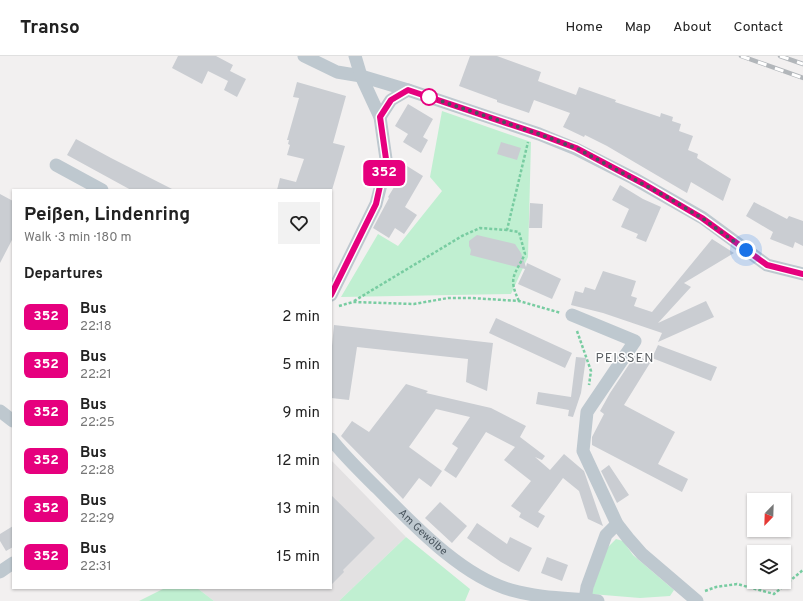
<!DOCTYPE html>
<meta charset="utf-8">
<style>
:root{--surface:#fff;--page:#f2f2f2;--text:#222;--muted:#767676;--line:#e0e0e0}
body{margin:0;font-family:Overpass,sans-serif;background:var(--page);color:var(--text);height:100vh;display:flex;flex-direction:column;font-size:15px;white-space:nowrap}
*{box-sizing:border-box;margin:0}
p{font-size:13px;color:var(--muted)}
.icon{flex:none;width:22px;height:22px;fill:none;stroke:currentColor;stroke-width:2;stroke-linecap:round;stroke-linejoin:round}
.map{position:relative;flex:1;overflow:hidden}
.sheet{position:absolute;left:12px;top:133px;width:320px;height:400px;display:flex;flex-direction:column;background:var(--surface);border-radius:0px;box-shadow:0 1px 3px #0004}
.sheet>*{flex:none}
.badge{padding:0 8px;border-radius:6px;font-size:14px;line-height:26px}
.needle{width:26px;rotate:203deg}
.fabs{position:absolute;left:747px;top:437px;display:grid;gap:8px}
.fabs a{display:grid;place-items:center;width:44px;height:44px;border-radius:0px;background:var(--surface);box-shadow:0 1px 3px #0004;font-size:20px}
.you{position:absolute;width:20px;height:20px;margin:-10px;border:3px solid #fff;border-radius:50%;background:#1a73e8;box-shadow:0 0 0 6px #1a73e833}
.map>.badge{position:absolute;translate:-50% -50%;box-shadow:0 0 0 2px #fff}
h2{padding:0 12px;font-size:15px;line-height:36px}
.round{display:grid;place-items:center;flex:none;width:42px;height:42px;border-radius:0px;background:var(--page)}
.headline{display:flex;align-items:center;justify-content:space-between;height:68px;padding:0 12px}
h1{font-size:19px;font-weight:700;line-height:30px}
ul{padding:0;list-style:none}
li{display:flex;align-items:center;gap:12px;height:48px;padding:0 12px}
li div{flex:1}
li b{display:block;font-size:15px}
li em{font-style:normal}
li .badge{min-width:44px;font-weight:700;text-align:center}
header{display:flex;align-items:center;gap:24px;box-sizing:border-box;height:56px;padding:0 20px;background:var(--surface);border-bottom:1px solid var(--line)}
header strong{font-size:19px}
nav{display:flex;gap:22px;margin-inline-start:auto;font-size:14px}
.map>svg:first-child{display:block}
.education{fill:#e3e1e2}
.green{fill:#c0efd1}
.building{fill:#cacdd2}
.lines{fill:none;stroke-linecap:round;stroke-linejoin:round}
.path{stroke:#78cca1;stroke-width:2.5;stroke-dasharray:3 2;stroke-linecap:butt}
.street{stroke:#bec8cf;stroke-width:13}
.rail-casing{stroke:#b2b6ba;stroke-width:4.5}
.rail{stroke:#fff;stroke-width:3;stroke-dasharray:9;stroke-linecap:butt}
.line-casing{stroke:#fff;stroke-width:9}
.line{stroke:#e6007e;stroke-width:6}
.walk{stroke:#48545d;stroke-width:4;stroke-dasharray:0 7.2}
.stop-dot{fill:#fff;stroke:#e6007e;stroke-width:2}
.labels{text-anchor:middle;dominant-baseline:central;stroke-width:3;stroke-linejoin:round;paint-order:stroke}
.street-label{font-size:11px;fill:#48545d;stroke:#fff}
.quarter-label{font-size:13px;letter-spacing:1px;fill:#5d6165;stroke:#fff}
</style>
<header>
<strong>Transo</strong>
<nav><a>Home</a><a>Map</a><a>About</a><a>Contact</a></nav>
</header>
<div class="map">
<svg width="803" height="545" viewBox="0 0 803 545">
<rect width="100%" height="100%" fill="#f2f0f0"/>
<path class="education" d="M331,404L406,481L339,545H214L197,532H331Z"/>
<path class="green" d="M442,55L531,86L528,201L511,238L341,241L378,178L398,190L442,135L430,121Z
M406,481L470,533L465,545H339Z
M616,483L623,485L633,499L674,534L670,540L640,542L591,538L607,492Z
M165,532H197L214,545H139Z"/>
<path class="building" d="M178,0H216L233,9L230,15L246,23L237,41L224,34L228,25L208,15L202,28L172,12Z
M470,0H497L541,16L538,25L576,39L579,31L616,44L615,46L660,61L661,57L673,61L672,65L681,68L679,75L693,80L688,94L698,98L697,102L731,123L723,145L691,126L687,137L607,90L585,79L584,81L563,71L570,57L534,44L529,57L497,46V44L459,30Z
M297,26L346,40L333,87L345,90L332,134H277L280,122L296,126L304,103L287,99L290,89L288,88L289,84H287L299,42L293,41Z
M408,48L433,63L423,81L428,84L421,97L403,86L408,78L395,70Z
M76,83L111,102L174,134H131L67,99Z
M501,86L521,92L517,104L497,98Z
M407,110L423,120L405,151L417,159L404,178L395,172L389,182L373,172L389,142L388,141Z
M620,129L643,143L661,151L646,186L636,182L638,178L621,171L629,153L612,144Z
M0,138L13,145V182L0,207Z
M754,146L787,163L789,160L803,165V190L795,186L793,192L770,183L773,176L746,160Z
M530,147L543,148L542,172H529Z
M477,179L515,188L521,197L526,211L527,207L561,223L552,243L518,228L525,213L470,199L471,194L469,190V185Z
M712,183L734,197L684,227L691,231L658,267L706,245L714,261L658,286L662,277L603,257L571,249L575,235L583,237L585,231L595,234L603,215L636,225L631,240L637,242L634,250L652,256Z
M496,262L572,297L565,312L489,277Z
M334,269L493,287L487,335L466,326L468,303L357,291L349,344L331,342V300Z
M658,289L717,311L711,325L652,302Z
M636,298L650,307L624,349L675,376L658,408L688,423L682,436L592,389V381L604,358L600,355L610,337Z
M576,301L586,302L581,337L573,361L568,360L569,354L536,348L538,336L571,341Z
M406,328L428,335L426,337L491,352L526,370L520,381L545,400L542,404L535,401L550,414L564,398L584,415L603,470L588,463L579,435L563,422L538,456L545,460L538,472L519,461L521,457L511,450L531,425L504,404L515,391L486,376L456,422L444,414L458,392L452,388L470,361L436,353L409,391L442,415L431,431L419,422L403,443L341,380L352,365L369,376Z
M609,409L629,439L617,447L601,415Z
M331,439L375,482L343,514L344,516L331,529Z
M440,446L467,470L452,487L425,462Z
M477,467L507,488L510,481L532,492L519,516L501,506L467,482Z
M13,470V491L6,495L0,485V478Z
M547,501L568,509L562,525L541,517Z"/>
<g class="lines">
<path class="path" d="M354,245L462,180L480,172L507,174
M519,245C508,222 514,220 525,198L519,176L507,174L528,86
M339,250L353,246L414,248L448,242H471L519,245L561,257
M577,275L591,315L589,329
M705,535L716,531L737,528L774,538L803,514"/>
<g class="street">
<path d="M304,0L337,16L361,20L408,34L539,78L576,93L633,122L703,162L767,209L803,218"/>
<path d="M380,61L391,44L408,34"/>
<path d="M56,109L102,134"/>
<path d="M331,239L376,148L385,113L386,103L380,61L361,20L355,0"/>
<path d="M572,259L635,285L587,356L583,395L617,468L628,482L642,498L697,545"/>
<path d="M0,355L13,365"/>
<path id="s1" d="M331,383C345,401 361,416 377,432C413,468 461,520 511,534C539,542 569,542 598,545"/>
<path d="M0,516L13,507"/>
<path d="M585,544L587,531L606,479L617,468"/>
</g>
<defs>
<path id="rail" d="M741,0L803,22
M780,0L803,8"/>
</defs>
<use href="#rail" class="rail-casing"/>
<use href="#rail" class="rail"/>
</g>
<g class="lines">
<defs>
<path id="line" d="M331,239L376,148L386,103L380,61L391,44L408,34L539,78L576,92L644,128L702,162L767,209L803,218"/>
</defs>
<use href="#line" class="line-casing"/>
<use href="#line" class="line"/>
<path class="walk" d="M429,41L539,78L576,92L667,141L702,162L746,194"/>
</g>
<circle class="stop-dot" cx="429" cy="41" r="8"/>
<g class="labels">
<g class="street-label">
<text stroke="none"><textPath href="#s1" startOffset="131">Am Gewölbe</textPath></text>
</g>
<g class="quarter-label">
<text x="625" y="303">PEISSEN</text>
</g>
</g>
</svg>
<div class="fabs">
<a><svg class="needle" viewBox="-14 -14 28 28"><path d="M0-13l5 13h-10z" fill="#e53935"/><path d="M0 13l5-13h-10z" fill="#767676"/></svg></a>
<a><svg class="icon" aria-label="layers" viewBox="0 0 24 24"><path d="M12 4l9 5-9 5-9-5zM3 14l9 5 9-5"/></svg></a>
</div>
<div class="you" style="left:746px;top:194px"></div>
<b class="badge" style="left:384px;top:117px;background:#e6007e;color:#fff">352</b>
<section class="sheet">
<div class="headline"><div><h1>Peißen, Lindenring</h1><p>Walk · 3 min · 180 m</p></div><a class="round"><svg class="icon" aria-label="heart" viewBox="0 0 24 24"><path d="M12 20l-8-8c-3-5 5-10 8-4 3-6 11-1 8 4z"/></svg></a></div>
<h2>Departures</h2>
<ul>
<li><span class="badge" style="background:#e6007e;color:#fff">352</span><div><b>Bus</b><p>22:18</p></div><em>2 min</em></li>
<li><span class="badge" style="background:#e6007e;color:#fff">352</span><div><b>Bus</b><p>22:21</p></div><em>5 min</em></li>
<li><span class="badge" style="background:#e6007e;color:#fff">352</span><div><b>Bus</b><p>22:25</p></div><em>9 min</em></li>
<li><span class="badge" style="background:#e6007e;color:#fff">352</span><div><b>Bus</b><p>22:28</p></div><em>12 min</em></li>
<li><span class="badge" style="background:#e6007e;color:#fff">352</span><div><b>Bus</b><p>22:29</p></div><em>13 min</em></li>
<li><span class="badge" style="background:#e6007e;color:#fff">352</span><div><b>Bus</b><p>22:31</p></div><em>15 min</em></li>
</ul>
</section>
</div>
